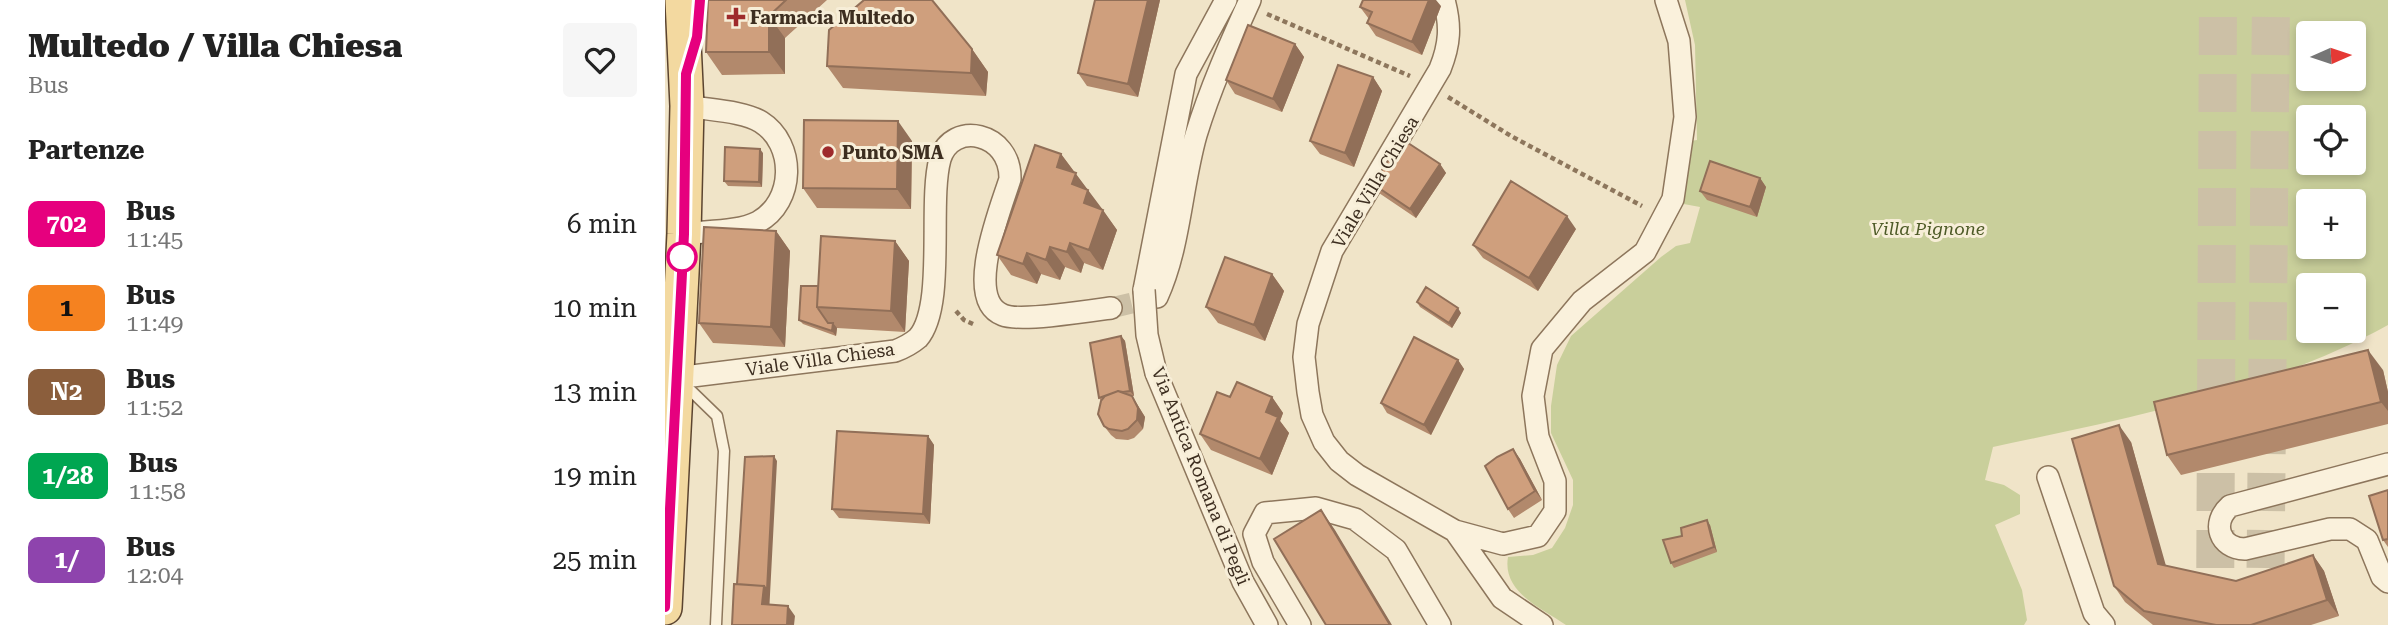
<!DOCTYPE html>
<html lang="it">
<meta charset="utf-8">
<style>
:root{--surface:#fff;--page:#f6f6f6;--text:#222;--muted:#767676}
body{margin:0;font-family:"Roboto Serif",serif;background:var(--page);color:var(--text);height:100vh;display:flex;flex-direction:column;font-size:26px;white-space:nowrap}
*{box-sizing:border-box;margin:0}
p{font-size:23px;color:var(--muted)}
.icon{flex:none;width:38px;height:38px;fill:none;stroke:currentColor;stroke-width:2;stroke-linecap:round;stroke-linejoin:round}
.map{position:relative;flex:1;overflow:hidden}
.drawer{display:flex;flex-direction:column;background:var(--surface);width:665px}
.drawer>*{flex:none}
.badge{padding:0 14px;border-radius:10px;font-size:24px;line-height:46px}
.needle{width:46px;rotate:87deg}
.controls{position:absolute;left:1631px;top:21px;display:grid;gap:14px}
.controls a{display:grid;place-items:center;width:70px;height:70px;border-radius:7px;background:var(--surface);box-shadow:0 4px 10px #0003;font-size:35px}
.map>.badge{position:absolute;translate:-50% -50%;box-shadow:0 0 0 4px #fff}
h2{padding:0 28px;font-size:26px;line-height:63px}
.round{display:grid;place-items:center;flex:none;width:74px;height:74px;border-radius:7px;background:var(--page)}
.summary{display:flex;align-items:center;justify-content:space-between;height:119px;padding:0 28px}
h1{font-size:33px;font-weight:800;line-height:52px}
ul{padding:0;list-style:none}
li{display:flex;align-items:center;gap:21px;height:84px;padding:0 28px}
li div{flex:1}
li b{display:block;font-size:26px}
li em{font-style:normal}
li .badge{min-width:77px;font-weight:700;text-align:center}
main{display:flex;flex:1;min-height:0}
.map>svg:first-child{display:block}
.green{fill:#c9cf9b;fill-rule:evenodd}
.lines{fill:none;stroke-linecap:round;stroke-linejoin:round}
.street-tunnel{stroke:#ccc0a6;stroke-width:21;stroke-dasharray:21 10;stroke-linecap:butt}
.highway-tunnel{stroke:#ccc0a6;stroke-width:38;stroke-dasharray:38 19;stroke-linecap:butt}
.lane-casing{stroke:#8d765c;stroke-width:13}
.street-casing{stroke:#8d765c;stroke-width:24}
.primary-casing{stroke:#5b4430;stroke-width:36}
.path{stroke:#8d765c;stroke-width:4.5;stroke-dasharray:5 3.5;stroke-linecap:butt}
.lane{stroke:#faf1dc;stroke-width:10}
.street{stroke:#faf1dc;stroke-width:21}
.primary{stroke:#f3d9a0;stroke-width:33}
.street-bridge-casing{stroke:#8d765c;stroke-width:24;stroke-linecap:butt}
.street-bridge{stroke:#faf1dc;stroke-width:21}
.wall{fill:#b2896c}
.shaded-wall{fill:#916f58}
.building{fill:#cf9f7d;stroke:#916f58;stroke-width:2}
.line-casing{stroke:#fff;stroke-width:16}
.line{stroke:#e6007e;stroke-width:10}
.poi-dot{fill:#9e2a2b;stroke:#f7eed8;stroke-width:2.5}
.stop-dot{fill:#fff;stroke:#e6007e;stroke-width:3.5}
.labels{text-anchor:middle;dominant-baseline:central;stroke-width:6;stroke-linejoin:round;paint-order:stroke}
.poi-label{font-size:18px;font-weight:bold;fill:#3d2e20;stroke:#f7eed8;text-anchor:start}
.street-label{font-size:18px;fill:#3d2e20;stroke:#f7eed8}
.park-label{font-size:18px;font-style:italic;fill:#4d5a26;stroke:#f7eed8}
</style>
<main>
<section class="drawer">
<div class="summary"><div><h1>Multedo / Villa Chiesa</h1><p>Bus</p></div><a class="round"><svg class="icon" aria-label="heart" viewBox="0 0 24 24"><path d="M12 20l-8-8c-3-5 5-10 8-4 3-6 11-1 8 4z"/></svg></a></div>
<h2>Partenze</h2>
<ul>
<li><span class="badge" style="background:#e6007e;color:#fff">702</span><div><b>Bus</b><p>11:45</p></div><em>6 min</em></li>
<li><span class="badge" style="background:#f58220;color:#111">1</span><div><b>Bus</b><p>11:49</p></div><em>10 min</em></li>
<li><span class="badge" style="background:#8b5e3c;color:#fff">N2</span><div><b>Bus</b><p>11:52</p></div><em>13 min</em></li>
<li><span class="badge" style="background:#00a651;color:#fff">1/28</span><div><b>Bus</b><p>11:58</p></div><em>19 min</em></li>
<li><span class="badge" style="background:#8e44ad;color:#fff">1/</span><div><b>Bus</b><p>12:04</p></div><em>25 min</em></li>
</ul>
</section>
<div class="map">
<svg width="1723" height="625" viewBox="0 0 1723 625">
<rect width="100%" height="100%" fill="#f0e4c8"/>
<path class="green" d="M1020,0H1723V325C1601,392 1463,418 1328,447L1320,480L1339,485L1355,495V514L1330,525L1357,590L1362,620L1359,625H901C876,608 837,592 843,557L868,555L887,548L900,528L908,505V480L886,433V406L892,365L906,336L996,257L1011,246L1025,243L1035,207L997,200L1006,144L1032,140L1030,45ZM1643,33H1689V79H1643ZM1643,117H1689V163H1643ZM1643,201H1689V247H1643ZM1643,285H1689V331H1643Z"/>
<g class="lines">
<path class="street-tunnel" d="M446,308L492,297"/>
<path class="highway-tunnel" d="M1550,625L1553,0
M1600,625L1606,0"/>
<defs>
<path id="lane" d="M19,384L52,416L59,451L51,625"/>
<path id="street" d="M779,0C786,26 785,44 775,69L667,251L643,324L639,357L643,392L647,415L659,442L674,461L692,475L790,531L838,544L873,536L890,511V481L873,437L868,396L877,349L917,301L980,252L1008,199L1020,117L1014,41L1001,0
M19,234C41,231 74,232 93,222C130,202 131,144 96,122C79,111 43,110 22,106
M479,290L521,74L561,0
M492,297C515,247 516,188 531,135C545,89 565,44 585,0
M491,373L578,582L602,625
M11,378L230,351C238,348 246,344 253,338C281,306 263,203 275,159C287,120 346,132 345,179C336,208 298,300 338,315C354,322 425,311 446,308
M1723,464L1565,506C1546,523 1554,548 1580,549L1665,529H1685L1702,540L1717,577L1723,582
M1383,477L1429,613L1439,625
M790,531L837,598L877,625
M635,625L598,562L589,534L600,513L651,508L690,519L731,550L775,625"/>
<path id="primary" d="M0,608L19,234L22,106L17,0"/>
</defs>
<use href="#lane" class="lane-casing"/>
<use href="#street" class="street-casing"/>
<use href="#primary" class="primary-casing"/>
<path class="path" d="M602,14L745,76
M783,97L846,136L977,206
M291,311L299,320L308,324"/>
<use href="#lane" class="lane"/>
<use href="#street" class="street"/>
<use href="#primary" class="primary"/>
<defs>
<path id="street-bridge" d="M479,290L482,335L491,373"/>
</defs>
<use href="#street-bridge" class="street-bridge-casing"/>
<use href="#street-bridge" class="street-bridge"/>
</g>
<path class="wall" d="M43,0H162L120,38V74L57,75L41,52Z
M430,0H495L473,97L422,86L413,73Z
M776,6L757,55L711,36L702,23L704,19L695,7Z
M630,44L639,57L617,112L570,94L561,80Z
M307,49L323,72L321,96L178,88L162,66Z
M708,77L717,91L689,167L655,154L645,141Z
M247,141L246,209L152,208L138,188Z
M98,153L97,187L63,186L59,181Z
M396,154L452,230L438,270L419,263L416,273L400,267L395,280L376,274L372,284L346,275L332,255Z
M775,164L781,173L751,218L714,193L708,184Z
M1095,178L1101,187L1092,217L1042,200L1035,191Z
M911,229L873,291L818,258L808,245Z
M111,231L125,251L120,347L48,343L34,323Z
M230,241L244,261L240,332L172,328L171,336L138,324L134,320L153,286Z
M607,274L619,291L600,341L553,323L541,307Z
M752,302L796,313L787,328L755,307Z
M456,336L460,341L469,396H467L480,417L478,429L469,438L463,440L451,439L446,435L439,426L436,401L434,398Z
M793,360L799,369L766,435L722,413L716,403Z
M1718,370L1723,392V424L1516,475L1502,455Z
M565,397H607L618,413L615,421L624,433L607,475L546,450L535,434Z
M263,436L269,445L265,524L174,518L167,509Z
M1466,442L1500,566L1571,581L1648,555L1659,571L1674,616L1646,625H1488L1460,602L1449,586Z
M848,449L855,459L877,500L849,518L843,509Z
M1723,490V547L1718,540Z
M1045,525L1052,552L1009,568L1006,563L1017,536Z"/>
<path class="shaded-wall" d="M483,0H495L473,97L463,84Z
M764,0H771L776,6L757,55L747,42Z
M104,16L120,38V74L104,52Z
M630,44L639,57L617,112L608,99Z
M307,49L323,72L321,96L306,73Z
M708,77L717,91L689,167L680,153Z
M233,121L247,141L246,209L232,189Z
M95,149L98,153L97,187L94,182Z
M396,154L438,210L433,223L392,167Z
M775,164L781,173L751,218L745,209Z
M1095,178L1101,187L1092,217L1085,207Z
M438,210L452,230L438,270L424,250Z
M902,216L911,229L873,291L864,278Z
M111,231L125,251L120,347L106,327Z
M230,241L244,261L240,332L226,311Z
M405,243L419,263L416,273L402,252Z
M385,247L400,267L395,280L381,260Z
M362,253L376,274L372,284L358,264Z
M607,274L619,291L600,341L589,325Z
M793,308L796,313L787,328L784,323Z
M168,323L172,328L171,336L167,331Z
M456,336L460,341L469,396L465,391Z
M1703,350L1718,370L1723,392V411L1716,402Z
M793,360L799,369L766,435L759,425Z
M467,396L480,417L478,429L472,420Z
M607,397L618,413L615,421L624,433L607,475L595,459L601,412Z
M1454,425L1466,442L1505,580L1493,564Z
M263,436L269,445L265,524L258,514Z
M848,449L855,459L877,500L870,491Z
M109,456L112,461L104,614L97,604Z
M656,510L670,530L727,625H725Z
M1042,520L1045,525L1052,552L1049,547Z
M1648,555L1659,571L1674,616L1662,600Z
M123,606L130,616L129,625H122Z"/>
<path class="building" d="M43,0H121L104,16V52H41Z
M199,0H267L307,49L306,73L162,66L164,30Z
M430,0H483L463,84L413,73Z
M698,0H764L747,42L702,23L707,12L695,7Z
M583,25L630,44L608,99L561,80Z
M673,65L708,77L680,153L645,141Z
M139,120L233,121L232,189L138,188Z
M737,139L775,164L745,209L708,184Z
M370,145L396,154L392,167L411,173L407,184L423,190L419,203L438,210L424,250L405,243L402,252L385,247L381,260L362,253L358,264L332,255Z
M60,147L95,149L94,182L59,181Z
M1045,161L1095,178L1085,207L1035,191Z
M846,181L902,216L864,278L808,245Z
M39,227L111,231L106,327L34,323Z
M156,236L230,241L226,311L152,307Z
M560,257L607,274L589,325L541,307Z
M136,286H153L152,307L163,323H168L167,331L134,320Z
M761,287L793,308L784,323L752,302Z
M456,336L465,391L458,392L453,391L434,398L425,343Z
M749,337L793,360L759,425L716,403Z
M1703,350L1716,402L1502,455L1489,402Z
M572,382L607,397L601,412L613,417L595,459L535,434L552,392L565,397Z
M453,391L467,396L473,408L472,420L463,429L457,431L444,429L439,426L433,414L436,401L440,396Z
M1454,425L1493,564L1571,581L1648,555L1662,600L1586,625H1551L1479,611L1449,586L1407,439Z
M172,431L263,436L258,514L167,509Z
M848,449L870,491L843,509L820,466L832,457Z
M109,456L102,590L99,586L72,584L80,457Z
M1723,490V539L1718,540L1704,496Z
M656,510L725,625H661L609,539Z
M1042,520L1049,547L1006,563L998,540L1017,536L1016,528Z
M69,584L99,586L97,604L123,606L122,625H67Z"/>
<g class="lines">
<defs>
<path id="line" d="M0,607L19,234L21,74L32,37L35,0"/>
</defs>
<use href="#line" class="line-casing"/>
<use href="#line" class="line"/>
</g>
<g class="poi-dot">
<path d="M67.5 6.5h7v7h7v7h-7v7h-7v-7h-7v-7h7z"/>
<circle cx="163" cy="152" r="7"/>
</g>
<circle class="stop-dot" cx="17" cy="257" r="14"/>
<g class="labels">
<g class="poi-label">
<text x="85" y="17">Farmacia Multedo</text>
<text x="177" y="152">Punto SMA</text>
</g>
<g class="street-label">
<text transform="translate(710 182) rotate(-59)">Viale Villa Chiesa</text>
<text transform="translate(155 359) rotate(-8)">Viale Villa Chiesa</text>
<text transform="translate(536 476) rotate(68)">Via Antica Romana di Pegli</text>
</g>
<g class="park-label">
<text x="1263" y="228">Villa Pignone</text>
</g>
</g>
</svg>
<div class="controls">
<a><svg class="needle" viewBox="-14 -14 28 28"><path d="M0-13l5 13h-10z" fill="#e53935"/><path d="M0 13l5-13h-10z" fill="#767676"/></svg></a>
<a><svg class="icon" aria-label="locate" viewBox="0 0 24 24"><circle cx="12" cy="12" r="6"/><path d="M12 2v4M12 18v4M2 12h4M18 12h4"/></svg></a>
<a>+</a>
<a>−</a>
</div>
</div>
</main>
